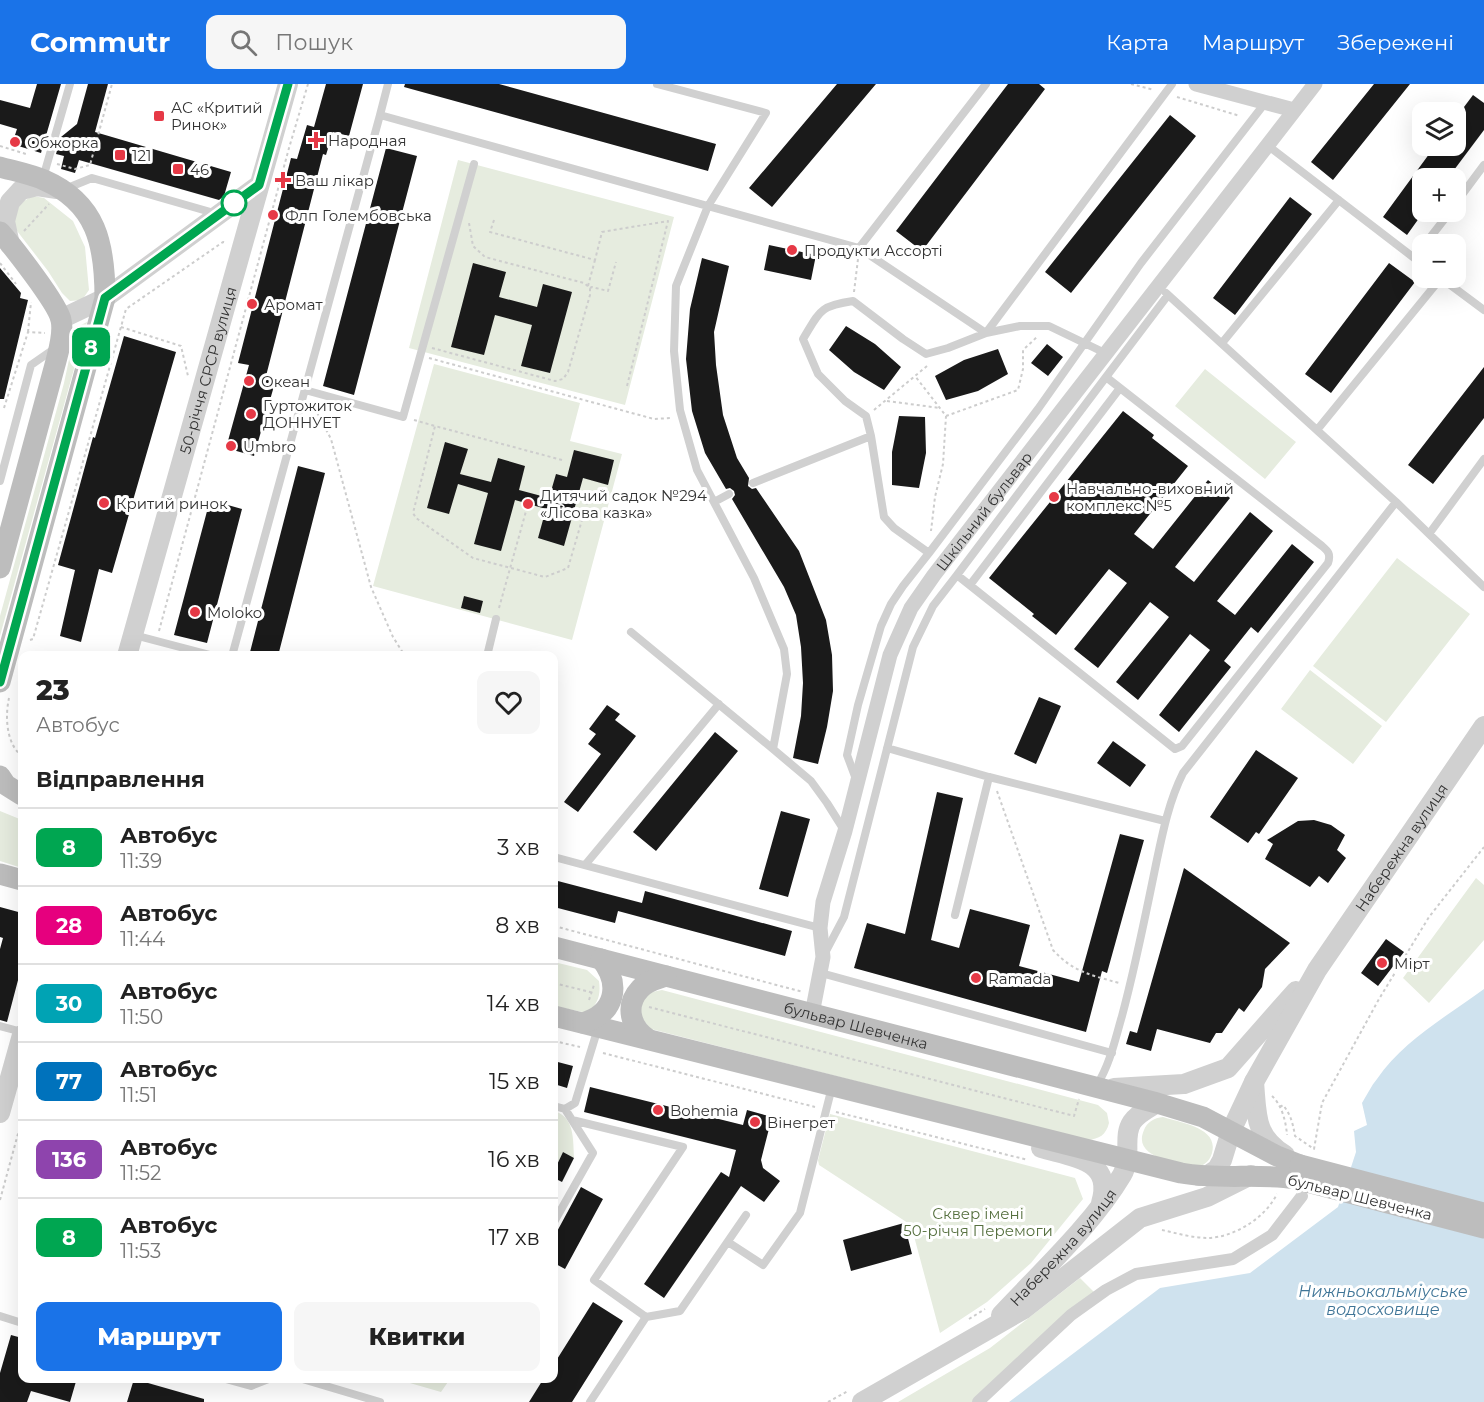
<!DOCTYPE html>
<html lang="uk">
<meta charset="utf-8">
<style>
:root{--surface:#fff;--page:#f6f6f6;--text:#222;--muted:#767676;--line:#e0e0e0;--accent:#1a73e8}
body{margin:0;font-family:Montserrat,sans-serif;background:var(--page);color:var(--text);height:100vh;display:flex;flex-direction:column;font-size:22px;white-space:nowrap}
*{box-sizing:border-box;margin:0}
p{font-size:20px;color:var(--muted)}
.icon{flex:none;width:33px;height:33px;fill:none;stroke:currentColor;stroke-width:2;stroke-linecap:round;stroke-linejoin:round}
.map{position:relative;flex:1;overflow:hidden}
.side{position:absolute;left:18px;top:567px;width:540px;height:732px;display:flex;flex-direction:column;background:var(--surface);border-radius:12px;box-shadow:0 6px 24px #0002}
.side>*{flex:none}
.badge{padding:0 12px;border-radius:9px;font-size:21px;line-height:39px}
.fabs{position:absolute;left:1412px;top:18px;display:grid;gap:12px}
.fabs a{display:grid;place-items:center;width:54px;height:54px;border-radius:12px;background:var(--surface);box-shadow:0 6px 24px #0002;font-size:30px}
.map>.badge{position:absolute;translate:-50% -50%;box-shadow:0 0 0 3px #fff}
h2{padding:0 18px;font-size:22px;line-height:54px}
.round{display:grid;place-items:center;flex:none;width:63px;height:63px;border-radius:12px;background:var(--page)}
.overview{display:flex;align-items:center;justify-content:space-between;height:102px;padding:0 18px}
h1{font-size:28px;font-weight:800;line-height:45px}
.primary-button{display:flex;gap:12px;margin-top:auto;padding:12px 18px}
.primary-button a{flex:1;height:69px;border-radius:12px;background:var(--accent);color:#fff;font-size:24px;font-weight:800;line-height:69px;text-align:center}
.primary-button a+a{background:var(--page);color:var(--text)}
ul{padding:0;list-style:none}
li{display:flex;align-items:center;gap:18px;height:78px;padding:0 18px;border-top:2px solid var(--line)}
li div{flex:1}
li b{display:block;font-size:22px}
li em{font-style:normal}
li .badge{min-width:66px;font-weight:700;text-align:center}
header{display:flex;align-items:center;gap:36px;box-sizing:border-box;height:84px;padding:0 30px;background:var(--accent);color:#fff}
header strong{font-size:28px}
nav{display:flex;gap:33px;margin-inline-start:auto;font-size:21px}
.search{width:420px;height:54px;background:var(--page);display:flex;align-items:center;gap:15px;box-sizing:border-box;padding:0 21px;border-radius:12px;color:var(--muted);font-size:22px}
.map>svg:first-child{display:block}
.green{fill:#e6ecdf}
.water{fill:#cfe2ee}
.building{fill:#1a1a1a}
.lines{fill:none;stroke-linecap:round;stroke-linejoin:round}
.path{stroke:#cdcdcd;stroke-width:2;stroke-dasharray:3 3;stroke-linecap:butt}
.service{stroke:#d0d0d0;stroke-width:8}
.pedestrian{stroke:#d0d0d0;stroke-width:12}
.minor{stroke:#d0d0d0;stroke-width:15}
.tertiary{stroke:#d0d0d0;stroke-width:20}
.secondary{stroke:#bdbdbd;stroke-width:21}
.secondary-bridge{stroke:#bdbdbd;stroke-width:21}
.line-casing{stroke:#fff;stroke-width:14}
.line{stroke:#00a651;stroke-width:9}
.poi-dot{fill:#e63946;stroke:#fff;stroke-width:2}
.stop-dot{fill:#fff;stroke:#00a651;stroke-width:3}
.labels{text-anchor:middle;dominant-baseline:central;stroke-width:6;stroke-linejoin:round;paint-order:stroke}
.poi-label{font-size:15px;fill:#333;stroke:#fff;text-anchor:start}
.street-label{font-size:15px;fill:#333;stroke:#fff}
.park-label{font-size:15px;fill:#56703f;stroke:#fff}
.water-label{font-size:16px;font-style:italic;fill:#3f7597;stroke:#fff}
</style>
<header>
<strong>Commutr</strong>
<div class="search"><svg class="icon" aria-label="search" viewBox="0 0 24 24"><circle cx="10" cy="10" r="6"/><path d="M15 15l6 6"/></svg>Пошук</div>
<nav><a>Карта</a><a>Маршрут</a><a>Збережені</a></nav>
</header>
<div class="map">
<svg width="1484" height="1318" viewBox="0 0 1484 1318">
<rect width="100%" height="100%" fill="#fff"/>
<path class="green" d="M458,76L674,133L625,321L409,264Z
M33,112L44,114L73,137L85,163L89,206L82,216L70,217L62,209L48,187L14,143C13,128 19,118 33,112Z
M87,238L0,552V532L64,299L70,271L71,246Z
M434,280L580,319L570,357L622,370L572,556L373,502Z
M1205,285L1296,358L1265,395L1175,322Z
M1397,474L1470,530L1386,638L1313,582Z
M1310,586L1382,642L1353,680L1281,625Z
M0,727L22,736V784L0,777Z
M1476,794L1484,801V856L1429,919L1403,894Z
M554,878L587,886L599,897C601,911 598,920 587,929L554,922Z
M662,906L1098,1021L1107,1029L1109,1039C1106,1051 1099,1055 1088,1056L651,945C634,929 637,909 662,906Z
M554,1027C575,1033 573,1056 574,1074L563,1068L554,1087Z
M830,1030L1075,1094L1083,1115L1031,1179L987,1218L940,1249L911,1141L819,1081L818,1076Z
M1163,1033C1180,1039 1219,1043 1212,1069C1210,1076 1206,1080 1199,1083C1181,1079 1131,1075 1144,1046C1147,1038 1154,1034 1163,1033Z
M1080,1194L1094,1208L972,1318H898L990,1264Z
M396,1295H450L441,1308Z"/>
<path class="water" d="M1484,905V1318H1009L1160,1204L1250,1189L1338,1123L1356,1068L1354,1047L1367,1041L1362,1019C1367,1011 1371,1002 1377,995C1403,957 1447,932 1484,905Z"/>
<path class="building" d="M37,0H61L41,69L12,60L17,45L0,40V16L30,24Z
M88,0H108L95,48L231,88L224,112L219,116L79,76L75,89L61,85L64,72L56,70L61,53L77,40Z
M326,0H363L349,52L333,48L326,71L323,70L266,292L276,295L254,372L226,364L249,281L238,279L291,74L297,75L307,41L314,43Z
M405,0H499L716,60L708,87L404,3Z
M837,0H876L772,123L749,104Z
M1008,0H1039L1045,5L922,167L896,147Z
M1374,0H1410L1333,96L1311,78Z
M1473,11L1484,19V46L1448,94H1422V130L1407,151L1383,133L1435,62H1455V35Z
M1170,31L1196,52L1071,209L1045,188Z
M386,64L417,72L354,311L323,302Z
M1290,113L1312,130L1235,231L1213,214Z
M769,161L816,171L811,196L764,186Z
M702,174L729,182L714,248L716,281L723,331L737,374L749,394L748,402L752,405L756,404L799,467L826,536L832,571L833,607L827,643L818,680L793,674L801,632L803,599L801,563L796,531L784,503L732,415L735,411L734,407L730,404L726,405L705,369L692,327L686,275L690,225Z
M473,179L506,188L499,213L537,223L543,200L572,208L550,289L521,282L532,241L495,231L484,271L451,263Z
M1389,179L1415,198L1331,309L1305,290Z
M0,184L21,209L20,214L28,216L4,315H0Z
M846,242L875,260L901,283L884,306L854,288L829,266Z
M124,252L176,268L112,489L99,485L81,558L60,552L75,486L58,481L93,353L95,354Z
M1047,260L1063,273L1048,292L1031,279Z
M998,265L1008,290L978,307L946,316L935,292L964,276Z
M1484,283V334L1433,400L1408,381Z
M1123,327L1154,351L1152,354L1188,382L1134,450L1153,465L1208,396L1230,414L1175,483L1194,498L1250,428L1273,447L1217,517L1235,531L1292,460L1314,478L1258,549L1251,543L1224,577L1231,583L1179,648L1159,631L1210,566L1190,550L1138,616L1116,598L1169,533L1150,518L1098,584L1074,565L1127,499L1109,485L1056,551L1032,532L1034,530L989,494Z
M899,332L925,333L926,369L919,404L892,401V368Z
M445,358L468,365L460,390L491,398L498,374L525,382L519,406L549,414L556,390L567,393L574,366L614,376L608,401L583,394L564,462L538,454L546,425L515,416L501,467L474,460L488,409L458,400L449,430L427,424Z
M298,382L325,389L278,572H249Z
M210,416L242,425L207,559L174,551Z
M464,512L483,517L480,529L461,524Z
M1039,613L1061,622L1036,680L1014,670Z
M607,621L620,630L615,636L636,652L578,728L564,718L601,670L588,660L596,650L589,645Z
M715,648L738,667L656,767L633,748Z
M1113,657L1146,681L1130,703L1097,679Z
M1256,666L1298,694L1259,750L1256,748L1248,759L1210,733Z
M937,708L963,714L931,856L959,864L970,825L1030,841L1019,882L1079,898L1120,750L1144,756L1107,889L1102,887L1086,948L854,884L867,839L905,850Z
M781,727L810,735L788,813L759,805Z
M1314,736L1331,741L1345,751L1337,766L1346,774L1328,799L1319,792L1310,803L1265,775L1273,760L1267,756L1298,737Z
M1184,784L1290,859L1265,885L1262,903L1244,928L1239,924L1222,949H1216L1210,959L1157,945L1151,967L1126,960L1130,947L1137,949Z
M554,796L642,819L645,807L792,847L785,872L618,827L615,839L554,823Z
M0,823L22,829V881L7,938L0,936V865L3,854L0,853Z
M1386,855L1404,868L1378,902L1361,889Z
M554,977L573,982L567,1004L554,1000Z
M590,1003L743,1041L747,1026L772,1033L761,1076L763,1084L780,1097L764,1118L741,1102L664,1214L644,1200L721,1088L729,1093L736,1066L584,1028Z
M563,1068L574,1074L562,1098L554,1094V1087Z
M581,1103L603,1115L565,1185L554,1179V1153Z
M904,1139L912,1170L851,1187L843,1156Z
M593,1218L623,1237L572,1318H529L544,1294H554V1280Z
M11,1251L22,1254V1294H77L70,1318L31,1307L27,1318H0V1289Z
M134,1295L204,1315V1318H127Z"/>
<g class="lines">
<path class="path" d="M1131,0L1154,6
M1177,13L1240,32
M0,62L26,70
M57,80L75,85L90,81L112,0
M494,136L490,148L595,176L602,148L668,137L627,302
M24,147L49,120
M0,179L16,200
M588,202L595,176
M590,204L592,203L608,207L616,178
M854,208L858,175
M121,243L181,262L188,292
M28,248L31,218
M432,264L555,297L563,295L568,288L590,211V204L584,199L485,173L473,162L469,139
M429,274L654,335L671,334
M927,282L915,292L946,332L943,380L935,413L931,447
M887,317L940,324
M312,319L331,355L371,503L393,553L405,572
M4,324L28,248L45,249
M874,326L915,292
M946,332L1018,306L1023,285V266L1037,253
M414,336L435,342
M562,376L435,342L413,429L416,434L473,474L545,493L568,484L591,405
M499,524L528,420
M159,547L289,64L308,0
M30,556L33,555L126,225L223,158L227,159
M9,614C5,632 6,660 22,672
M997,707L1053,866C1073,888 1091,891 1119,899
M554,842L803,908
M554,899L594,909
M589,916L594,901
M649,923L1074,1032L1079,1015
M554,957L580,963
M603,969L815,1023
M1272,1012C1282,1021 1286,1038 1287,1051
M1280,1023L1283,1021C1291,1031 1293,1040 1295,1052L1314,1065L1322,1019L1379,915L1429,833L1484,763
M836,1028L1028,1076
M0,1116L22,1035
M1162,1146C1176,1149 1193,1154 1208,1154C1235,1153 1265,1134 1277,1110
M969,1235L985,1225
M828,1318L848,1307"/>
<path class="service" d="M388,0L380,31L859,164L986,0
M657,0L766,29L708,122L676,202L674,267L680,326L697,386L754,494L784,565L787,590L773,665L811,697L827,719L844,746
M1267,61L1422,180
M43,94L70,0
M65,105L92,94L214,129
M1455,120L1484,81
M1425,160L1450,128
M859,164L986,249L1172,0
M1415,174L1422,165
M1441,194L1484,226
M1166,209L1396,418L1484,503
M1222,259L1339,116
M305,306L403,333L474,80
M1317,346L1441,194
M871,352L866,332L845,317L818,290L803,255C820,227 819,222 853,217L903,255L926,270L948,264L986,249L1020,242H1049L1105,269
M0,397L31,281L54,265
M753,399L871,352L884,433L894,444L929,469L903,502L891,520L881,542L858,621L847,671L856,695
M714,418L729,410
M1429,450L1484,375
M929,469L1038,325L1141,179L1265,19
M957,491L1106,293
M970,501L1120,304
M631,548L773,665
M134,551L214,572
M232,572L380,31
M487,572L496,535
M887,664L989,693L1165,737
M554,773L820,844
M585,781L719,620
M955,831L989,693
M825,869L844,833L913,563L933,522L957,491L1175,665L1182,662L1328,479C1331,470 1328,467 1322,462L1106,293L1168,211
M821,889L1112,969
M0,942L22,948
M1097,1001C1110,980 1115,956 1122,932C1135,884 1145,834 1155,785C1162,752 1168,719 1183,689L1396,418
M554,1022L565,1025L572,1036L683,1063L594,1196L646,1233
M565,1025L575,1019L598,944
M554,1138L593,1069L572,1036
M728,1158L763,1181L800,1129L832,1003
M0,1232L22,1239
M222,1294L251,1302L271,1294
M299,1294L380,1318
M590,1318L646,1233L680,1227L746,1131"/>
<path class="pedestrian" d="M978,1318L1071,1231L1106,1206L1136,1190L1233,1175L1272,1151L1302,1112"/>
<g class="minor">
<path d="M1196,0L1294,26"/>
<path id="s1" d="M812,930L823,873L820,844L823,818L845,747L890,571L911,524L934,491L1315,0"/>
</g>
<g class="tertiary">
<path d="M10,161L5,137L10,118L21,106L37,102L57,105"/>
<path d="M61,235L105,214L259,101"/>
<path id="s2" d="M127,572L288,0"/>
<path d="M1254,998C1257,1031 1254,1052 1285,1071"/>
<path d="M1114,1004L1184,1000L1228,984L1296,907"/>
<path d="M0,1029L22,951"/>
<path d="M1041,1064C1072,1073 1114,1075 1101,1119"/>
<path id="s3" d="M1199,1092L1208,1091L1217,1085L1222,1076L1231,1047L1254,998L1317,886L1484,642"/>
<path id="s4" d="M1001,1231C1040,1189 1093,1140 1122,1091C1133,1072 1122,1053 1132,1038C1138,1029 1149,1024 1157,1019"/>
<path d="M862,1318L1024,1225L1140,1134L1207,1113L1251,1091"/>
</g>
<g class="secondary">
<path d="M0,83C14,87 30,90 44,96C97,119 105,161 105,214L0,598"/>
<path d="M0,148C13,163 58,220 61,236C64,249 59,265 56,277L0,484"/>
<path d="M0,692L6,701L22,711"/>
<path d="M0,790L22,796"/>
<path id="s5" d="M554,863L1157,1019L1203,1033L1277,1072L1300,1081"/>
<path d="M554,932L1181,1089C1219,1096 1258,1089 1296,1095"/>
<path d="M583,939C616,929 621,900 601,875"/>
<path d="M648,955C631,944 624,922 640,905C647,897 657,895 666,892"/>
</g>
<path class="secondary-bridge" d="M1300,1081L1484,1129
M1296,1095L1484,1144"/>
</g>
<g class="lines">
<defs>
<path id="line" d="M0,598L105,214L259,101L288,0"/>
</defs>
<use href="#line" class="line-casing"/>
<use href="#line" class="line"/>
</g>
<g class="poi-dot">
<rect x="153" y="26" width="12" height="12" rx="3"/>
<path d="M313 47h6v6h6v6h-6v6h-6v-6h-6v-6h6z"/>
<circle cx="15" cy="58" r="6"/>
<rect x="114" y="65" width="12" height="12" rx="3"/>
<rect x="172" y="79" width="12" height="12" rx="3"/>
<path d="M280 87h6v6h6v6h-6v6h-6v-6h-6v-6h6z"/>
<circle cx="273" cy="131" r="6"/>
<circle cx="792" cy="166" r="6"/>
<circle cx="252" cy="220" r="6"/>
<circle cx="249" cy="297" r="6"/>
<circle cx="251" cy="330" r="6"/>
<circle cx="231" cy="362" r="6"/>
<circle cx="1054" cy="413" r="6"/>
<circle cx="104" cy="419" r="6"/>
<circle cx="528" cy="420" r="6"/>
<circle cx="195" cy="528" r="6"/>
<circle cx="1382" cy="879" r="6"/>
<circle cx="976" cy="894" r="6"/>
<circle cx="658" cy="1026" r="6"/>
<circle cx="755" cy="1038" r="6"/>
</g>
<circle class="stop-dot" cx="234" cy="119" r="12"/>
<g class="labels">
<g class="poi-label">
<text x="171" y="23">АС «Критий<tspan x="171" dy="17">Ринок»</tspan></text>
<text x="328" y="56">Народная</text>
<text x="27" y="58">Обжорка</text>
<text x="132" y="71">121</text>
<text x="190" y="85">46</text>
<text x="295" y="96">Ваш лікар</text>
<text x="285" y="131">Флп Голембовська</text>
<text x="804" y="166">Продукти Ассорті</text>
<text x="264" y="220">Аромат</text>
<text x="261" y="297">Океан</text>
<text x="263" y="321">Гуртожиток<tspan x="263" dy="17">ДОННУЕТ</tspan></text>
<text x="243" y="362">Umbro</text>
<text x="1066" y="404">Навчально-виховний<tspan x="1066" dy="17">комплекс №5</tspan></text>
<text x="540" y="411">Дитячий садок №294<tspan x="540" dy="17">«Лісова казка»</tspan></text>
<text x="116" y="419">Критий ринок</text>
<text x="207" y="528">Moloko</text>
<text x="1394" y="879">Мірт</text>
<text x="988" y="894">Ramada</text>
<text x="670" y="1026">Bohemia</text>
<text x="767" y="1038">Вінегрет</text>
</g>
<g class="street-label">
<text stroke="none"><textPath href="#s2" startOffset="297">50-річчя СРСР вулиця</textPath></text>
<text stroke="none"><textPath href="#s1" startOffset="542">Шкільний бульвар</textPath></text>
<text stroke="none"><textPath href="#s3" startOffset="392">Набережна вулиця</textPath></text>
<text stroke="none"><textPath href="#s5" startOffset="312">бульвар Шевченка</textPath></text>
<text transform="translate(1360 1113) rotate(14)">бульвар Шевченка</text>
<text stroke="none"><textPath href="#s4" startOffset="92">Набережна вулиця</textPath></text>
</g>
<g class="park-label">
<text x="978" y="1129">Сквер імені<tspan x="978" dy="17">50-річчя Перемоги</tspan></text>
</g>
<g class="water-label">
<text x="1383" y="1207">Нижньокальміуське<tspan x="1383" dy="18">водосховище</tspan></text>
</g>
</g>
</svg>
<div class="fabs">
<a><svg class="icon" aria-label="layers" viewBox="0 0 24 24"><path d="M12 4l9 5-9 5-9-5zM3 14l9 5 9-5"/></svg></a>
<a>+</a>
<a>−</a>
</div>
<b class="badge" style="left:91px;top:263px;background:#00a651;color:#fff">8</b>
<section class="side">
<div class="overview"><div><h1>23</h1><p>Автобус</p></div><a class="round"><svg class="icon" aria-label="heart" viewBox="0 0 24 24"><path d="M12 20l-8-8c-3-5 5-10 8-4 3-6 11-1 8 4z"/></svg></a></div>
<h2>Відправлення</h2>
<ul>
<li><span class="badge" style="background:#00a651;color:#fff">8</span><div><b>Автобус</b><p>11:39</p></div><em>3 хв</em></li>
<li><span class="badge" style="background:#e6007e;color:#fff">28</span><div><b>Автобус</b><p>11:44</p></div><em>8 хв</em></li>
<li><span class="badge" style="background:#00a3b4;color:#fff">30</span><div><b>Автобус</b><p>11:50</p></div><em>14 хв</em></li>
<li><span class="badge" style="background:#0072bc;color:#fff">77</span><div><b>Автобус</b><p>11:51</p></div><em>15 хв</em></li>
<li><span class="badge" style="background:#8e44ad;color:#fff">136</span><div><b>Автобус</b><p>11:52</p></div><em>16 хв</em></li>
<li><span class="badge" style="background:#00a651;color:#fff">8</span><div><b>Автобус</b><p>11:53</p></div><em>17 хв</em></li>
</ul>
<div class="primary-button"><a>Маршрут</a><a>Квитки</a></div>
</section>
</div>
